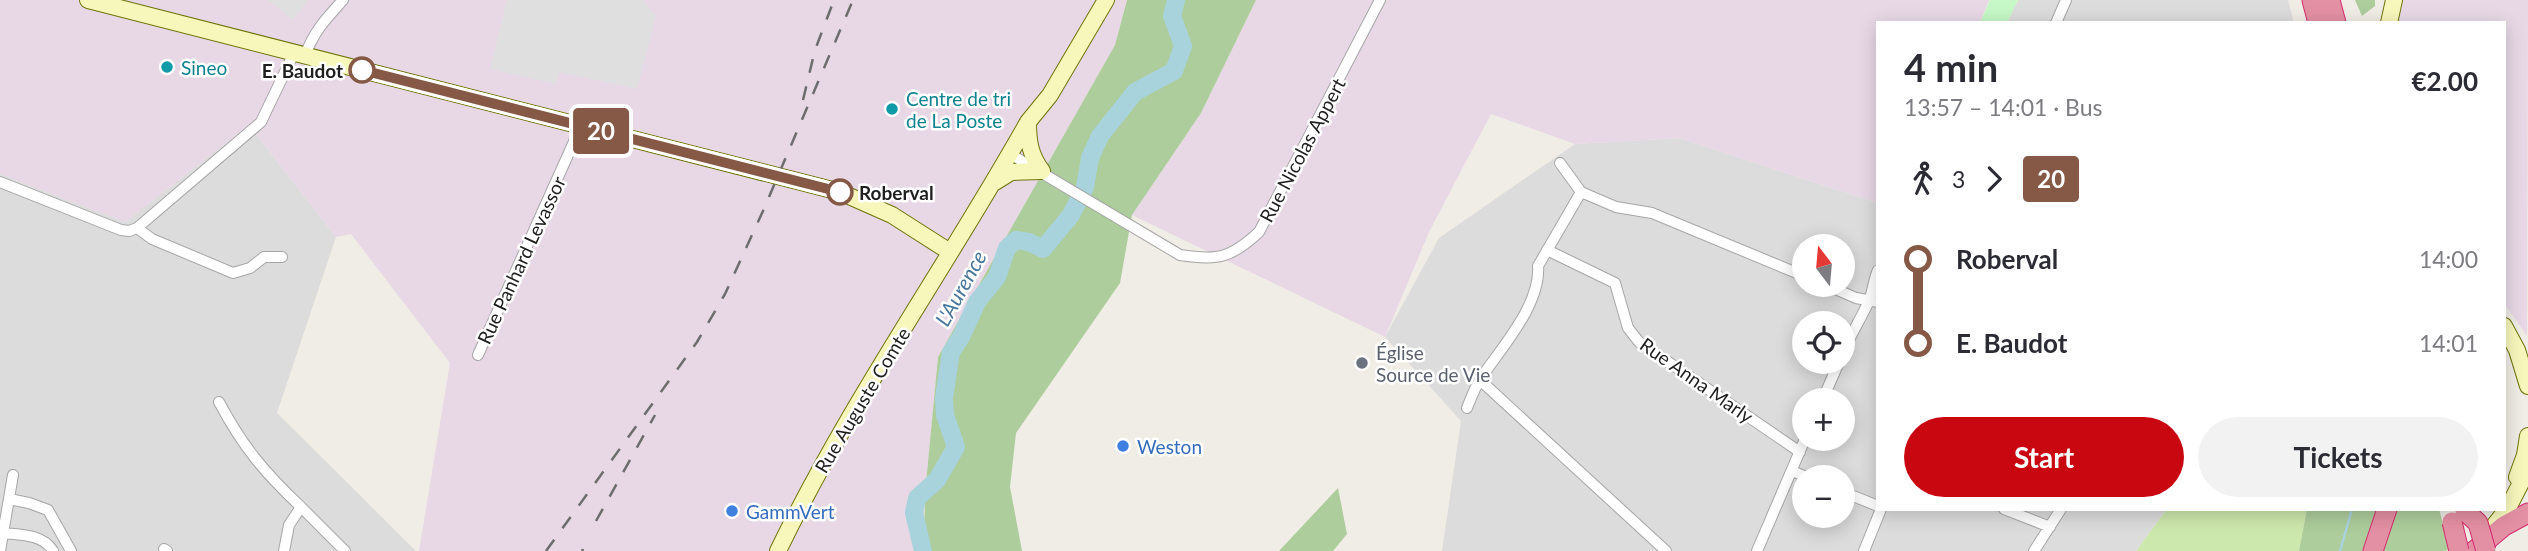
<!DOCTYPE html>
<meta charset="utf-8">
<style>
:root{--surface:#fff;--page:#f2f2f3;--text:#2b2b33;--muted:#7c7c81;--accent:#c80711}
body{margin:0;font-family:Lato,sans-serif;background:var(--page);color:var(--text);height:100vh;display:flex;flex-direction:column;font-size:26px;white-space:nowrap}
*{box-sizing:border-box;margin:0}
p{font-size:23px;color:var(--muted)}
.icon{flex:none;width:38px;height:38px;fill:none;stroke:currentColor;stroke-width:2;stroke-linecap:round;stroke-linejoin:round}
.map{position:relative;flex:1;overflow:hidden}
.side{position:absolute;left:1876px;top:21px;width:630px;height:490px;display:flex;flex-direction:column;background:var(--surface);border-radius:0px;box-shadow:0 4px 18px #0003}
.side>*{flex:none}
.badge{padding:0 14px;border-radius:5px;font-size:24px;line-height:46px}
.needle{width:46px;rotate:344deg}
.buttons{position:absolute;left:1792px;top:234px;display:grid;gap:14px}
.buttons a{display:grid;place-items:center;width:63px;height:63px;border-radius:50%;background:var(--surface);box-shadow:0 4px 18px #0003;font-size:35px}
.map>.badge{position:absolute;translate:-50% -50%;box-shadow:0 0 0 4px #fff}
.legs{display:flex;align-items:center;gap:10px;height:77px;padding:0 28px;font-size:23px}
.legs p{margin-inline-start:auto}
.head{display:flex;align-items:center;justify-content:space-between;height:119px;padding:0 28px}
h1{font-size:38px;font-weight:700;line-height:52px}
.button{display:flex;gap:14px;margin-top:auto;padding:14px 28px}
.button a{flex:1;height:80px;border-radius:42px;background:var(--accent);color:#fff;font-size:28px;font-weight:700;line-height:80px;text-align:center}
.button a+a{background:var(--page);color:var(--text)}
ul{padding:0 28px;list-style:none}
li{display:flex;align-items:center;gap:24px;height:84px;font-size:26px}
li i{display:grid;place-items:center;width:10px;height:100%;margin:0 9px;background:currentColor}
li i::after{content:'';width:18px;height:18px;margin:-9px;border:5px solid;border-radius:50%;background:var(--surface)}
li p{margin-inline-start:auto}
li:first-child i{background:linear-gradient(#0000 50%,currentColor 0)}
li:last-child i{background:linear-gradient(currentColor 50%,#0000 0)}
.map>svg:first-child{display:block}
.residential{fill:#dddcdc;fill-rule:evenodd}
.industrial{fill:#e8d8e6}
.grass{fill:#cde8ad}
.forest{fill:#adcd9c}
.park{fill:#c5f8c6}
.parking{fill:#dfdfdf}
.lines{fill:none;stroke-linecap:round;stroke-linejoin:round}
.stream{stroke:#a8d3dc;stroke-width:2.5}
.river{stroke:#a8d3dc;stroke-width:18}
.street-casing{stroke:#a6a6a6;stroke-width:12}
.secondary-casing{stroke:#6e7409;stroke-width:18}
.highway-casing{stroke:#d52b6e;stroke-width:21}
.street{stroke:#fff;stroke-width:10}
.secondary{stroke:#f7f7bc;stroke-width:16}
.highway{stroke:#e490a4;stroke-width:19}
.rail{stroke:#6d6d6d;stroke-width:2.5;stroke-dasharray:14 14;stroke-linecap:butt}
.highway-bridge-casing{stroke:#d52b6e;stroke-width:21;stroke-linecap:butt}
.highway-bridge{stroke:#e490a4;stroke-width:19}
.line-1-casing{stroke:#fff;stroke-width:16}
.line-1{stroke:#855946;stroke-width:10}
.culture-dot{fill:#0f9aa8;stroke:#fff;stroke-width:2.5}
.stop-1-dot{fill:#fff;stroke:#855946;stroke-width:3.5}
.worship-dot{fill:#6b7280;stroke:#fff;stroke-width:2.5}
.shop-dot{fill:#3f7fe0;stroke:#fff;stroke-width:2.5}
.labels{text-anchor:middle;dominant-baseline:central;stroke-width:5;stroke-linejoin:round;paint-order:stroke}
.culture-label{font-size:19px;fill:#0d838f;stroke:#fff;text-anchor:start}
.stop-label{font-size:19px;font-weight:bold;fill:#1f1f1f;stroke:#fff;text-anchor:end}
.street-label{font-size:19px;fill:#1f1f1f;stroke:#fff}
.worship-label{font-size:19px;fill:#5b616d;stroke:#fff;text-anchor:start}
.shop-label{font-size:19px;fill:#366cbe;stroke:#fff;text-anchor:start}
.water-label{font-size:21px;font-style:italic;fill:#48779c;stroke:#fff}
</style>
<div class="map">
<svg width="2528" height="551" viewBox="0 0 2528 551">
<rect width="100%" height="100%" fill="#f0ece6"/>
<path class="residential" d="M2018,0H2288L2294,23H2007Z
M249,125L336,237L277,413L416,551H0V174L125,222Z
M1679,138L1878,203V509H2167L2136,551H1442L1461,421L1385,337L1439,238L1575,144ZM1804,247H1843V285H1804ZM1804,324H1843V362H1804ZM1804,401H1843V439H1804ZM1804,478H1843V516H1804Z"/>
<path class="industrial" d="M0,0H1127L1115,45L938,357L926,483L923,551H419L450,363L351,234L336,237L249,125L125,222L0,174Z
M1256,0H1989L1980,23H1878V203L1679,138L1575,144L1491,114L1429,232L1385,337L1132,215L1201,113Z
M2399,0H2528L2527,336L2504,303V23H2396Z"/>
<path class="grass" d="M2167,509H2307L2299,551H2136Z"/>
<path class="forest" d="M1127,0H1256L1201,113L1132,215L1120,283L1016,433L1010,487L1022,551H923L926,483L938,357L1115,45Z
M2355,0H2375V6L2362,16Z
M1338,488L1347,534L1333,551H1279Z
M2307,509H2439L2450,548L2446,551H2299Z"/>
<path class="park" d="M1990,0H2018L2007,23H1980Z"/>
<path class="parking" d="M268,0H308L293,20Z
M507,0H643L656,16L637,89L559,72L556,84L490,69Z"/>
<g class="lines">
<path class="stream" d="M2340,551L2352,509"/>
<path class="river" d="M923,551L914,513L917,498L937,480L956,447L945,415L944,398L951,352L961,337L977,302L997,277L1007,248L1016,240L1029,242L1043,249L1071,215L1085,187L1090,158L1100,136L1135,92L1174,71L1183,46L1172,16L1176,0"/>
<defs>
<path id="street" d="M2056,23L2066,0
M305,55C315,30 325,20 343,0
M1010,154L1180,255C1218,261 1231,258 1259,232L1380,0
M1560,163L1581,192
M0,182L121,230L129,231L137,228L152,239L233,273L250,268L264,257H282
M137,228L261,122L294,53
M1547,250L1615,283L1628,328L1639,342L1800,452
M1826,285L1856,298L1878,302
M1843,353C1850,336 1860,320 1868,303C1873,293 1873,281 1878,270
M478,355L581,126
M1480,380L1666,551
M1822,401L1839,362
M219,402C243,447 264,472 301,507
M1467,408C1471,398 1475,387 1481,378C1502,347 1541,304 1538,266L1581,192L1616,207L1652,213L1804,276
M1792,471L1809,478
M1843,492L1878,506
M9,499L29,503L48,510L71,551
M2004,509L2050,527
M3,533C21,535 43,534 53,551
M164,549L167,551
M0,551L13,475
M284,551L289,525L301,507L345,551
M1757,551L1805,439
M1864,551L1881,509
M2034,551L2061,509"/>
<path id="secondary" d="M88,0L840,192L892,215L950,252
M2389,23L2394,0
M1028,122C1028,141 1030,155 1042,171
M995,182L1011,172L1042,171
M2504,326L2517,350L2528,386
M2517,477L2525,455L2528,436
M2489,532L2508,508L2528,469
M778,551C850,402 947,266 1028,122L1050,95L1106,0"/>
<path id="highway" d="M2312,0L2318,23
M2330,0L2336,23
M2373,551L2387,509
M2474,551L2504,526L2528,513"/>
</defs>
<use href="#street" class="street-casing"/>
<use href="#secondary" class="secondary-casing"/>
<use href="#highway" class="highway-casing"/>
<use href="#street" class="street"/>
<use href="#secondary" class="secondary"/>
<use href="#highway" class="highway"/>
<path class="rail" d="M803,100L815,50L834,0
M596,521L655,415
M546,551L697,342L725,294L763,211L853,0
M582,551L583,549"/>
<defs>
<path id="highway-bridge" d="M2465,511L2478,523L2486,551
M2452,522L2459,551"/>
</defs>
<use href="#highway-bridge" class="highway-bridge-casing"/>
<use href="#highway-bridge" class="highway-bridge"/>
</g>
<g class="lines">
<defs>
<path id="line-1" d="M362,70L840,192"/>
</defs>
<use href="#line-1" class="line-1-casing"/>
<use href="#line-1" class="line-1"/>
</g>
<g class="culture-dot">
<circle cx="167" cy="67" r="7"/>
<circle cx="892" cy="109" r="7"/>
</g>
<g class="stop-1-dot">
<circle cx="362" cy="70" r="12"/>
<circle cx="840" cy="192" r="12"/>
</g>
<circle class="worship-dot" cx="1362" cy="363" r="7"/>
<g class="shop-dot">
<circle cx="1123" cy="446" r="7"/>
<circle cx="732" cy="511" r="7"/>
</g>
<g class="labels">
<g class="culture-label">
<text x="181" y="67">Sineo</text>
<text x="906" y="98">Centre de tri<tspan x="906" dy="22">de La Poste</tspan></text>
</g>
<g class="stop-label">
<text x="343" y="70">E. Baudot</text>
<text x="859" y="192" text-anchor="start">Roberval</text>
</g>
<g class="street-label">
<text transform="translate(1302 150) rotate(-62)">Rue Nicolas Appert</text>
<text transform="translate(521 260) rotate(-65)">Rue Panhard Levassor</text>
<text transform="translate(1697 380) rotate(35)">Rue Anna Marly</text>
<text transform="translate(862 400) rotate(-59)">Rue Auguste Comte</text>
</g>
<g class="worship-label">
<text x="1376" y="352">Église<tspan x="1376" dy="22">Source de Vie</tspan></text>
</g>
<g class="shop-label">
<text x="1137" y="446">Weston</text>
<text x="746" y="511">GammVert</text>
</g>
<g class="water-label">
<text transform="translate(960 288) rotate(-61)">L'Aurence</text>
</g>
</g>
</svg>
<div class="buttons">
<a><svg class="needle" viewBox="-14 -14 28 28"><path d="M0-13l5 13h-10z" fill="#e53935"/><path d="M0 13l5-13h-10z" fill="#7c7c81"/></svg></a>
<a><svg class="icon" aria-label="locate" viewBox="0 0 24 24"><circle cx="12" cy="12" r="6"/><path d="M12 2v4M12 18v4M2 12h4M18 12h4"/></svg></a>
<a>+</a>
<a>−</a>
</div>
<b class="badge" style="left:601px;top:131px;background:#855946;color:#fff">20</b>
<section class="side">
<div class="head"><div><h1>4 min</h1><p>13:57 – 14:01 · Bus</p></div><b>€2.00</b></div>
<div class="legs"><svg class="icon" aria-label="walk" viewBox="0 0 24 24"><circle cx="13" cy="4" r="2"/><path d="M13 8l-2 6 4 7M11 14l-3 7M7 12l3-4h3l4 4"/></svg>3<svg class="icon" aria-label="forward" viewBox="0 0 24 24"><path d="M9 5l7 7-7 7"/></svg><b class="badge" style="background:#855946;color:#fff">20</b></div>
<ul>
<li><i style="color:#855946"></i><b>Roberval</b><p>14:00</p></li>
<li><i style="color:#855946"></i><b>E. Baudot</b><p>14:01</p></li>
</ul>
<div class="button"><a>Start</a><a>Tickets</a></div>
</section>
</div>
